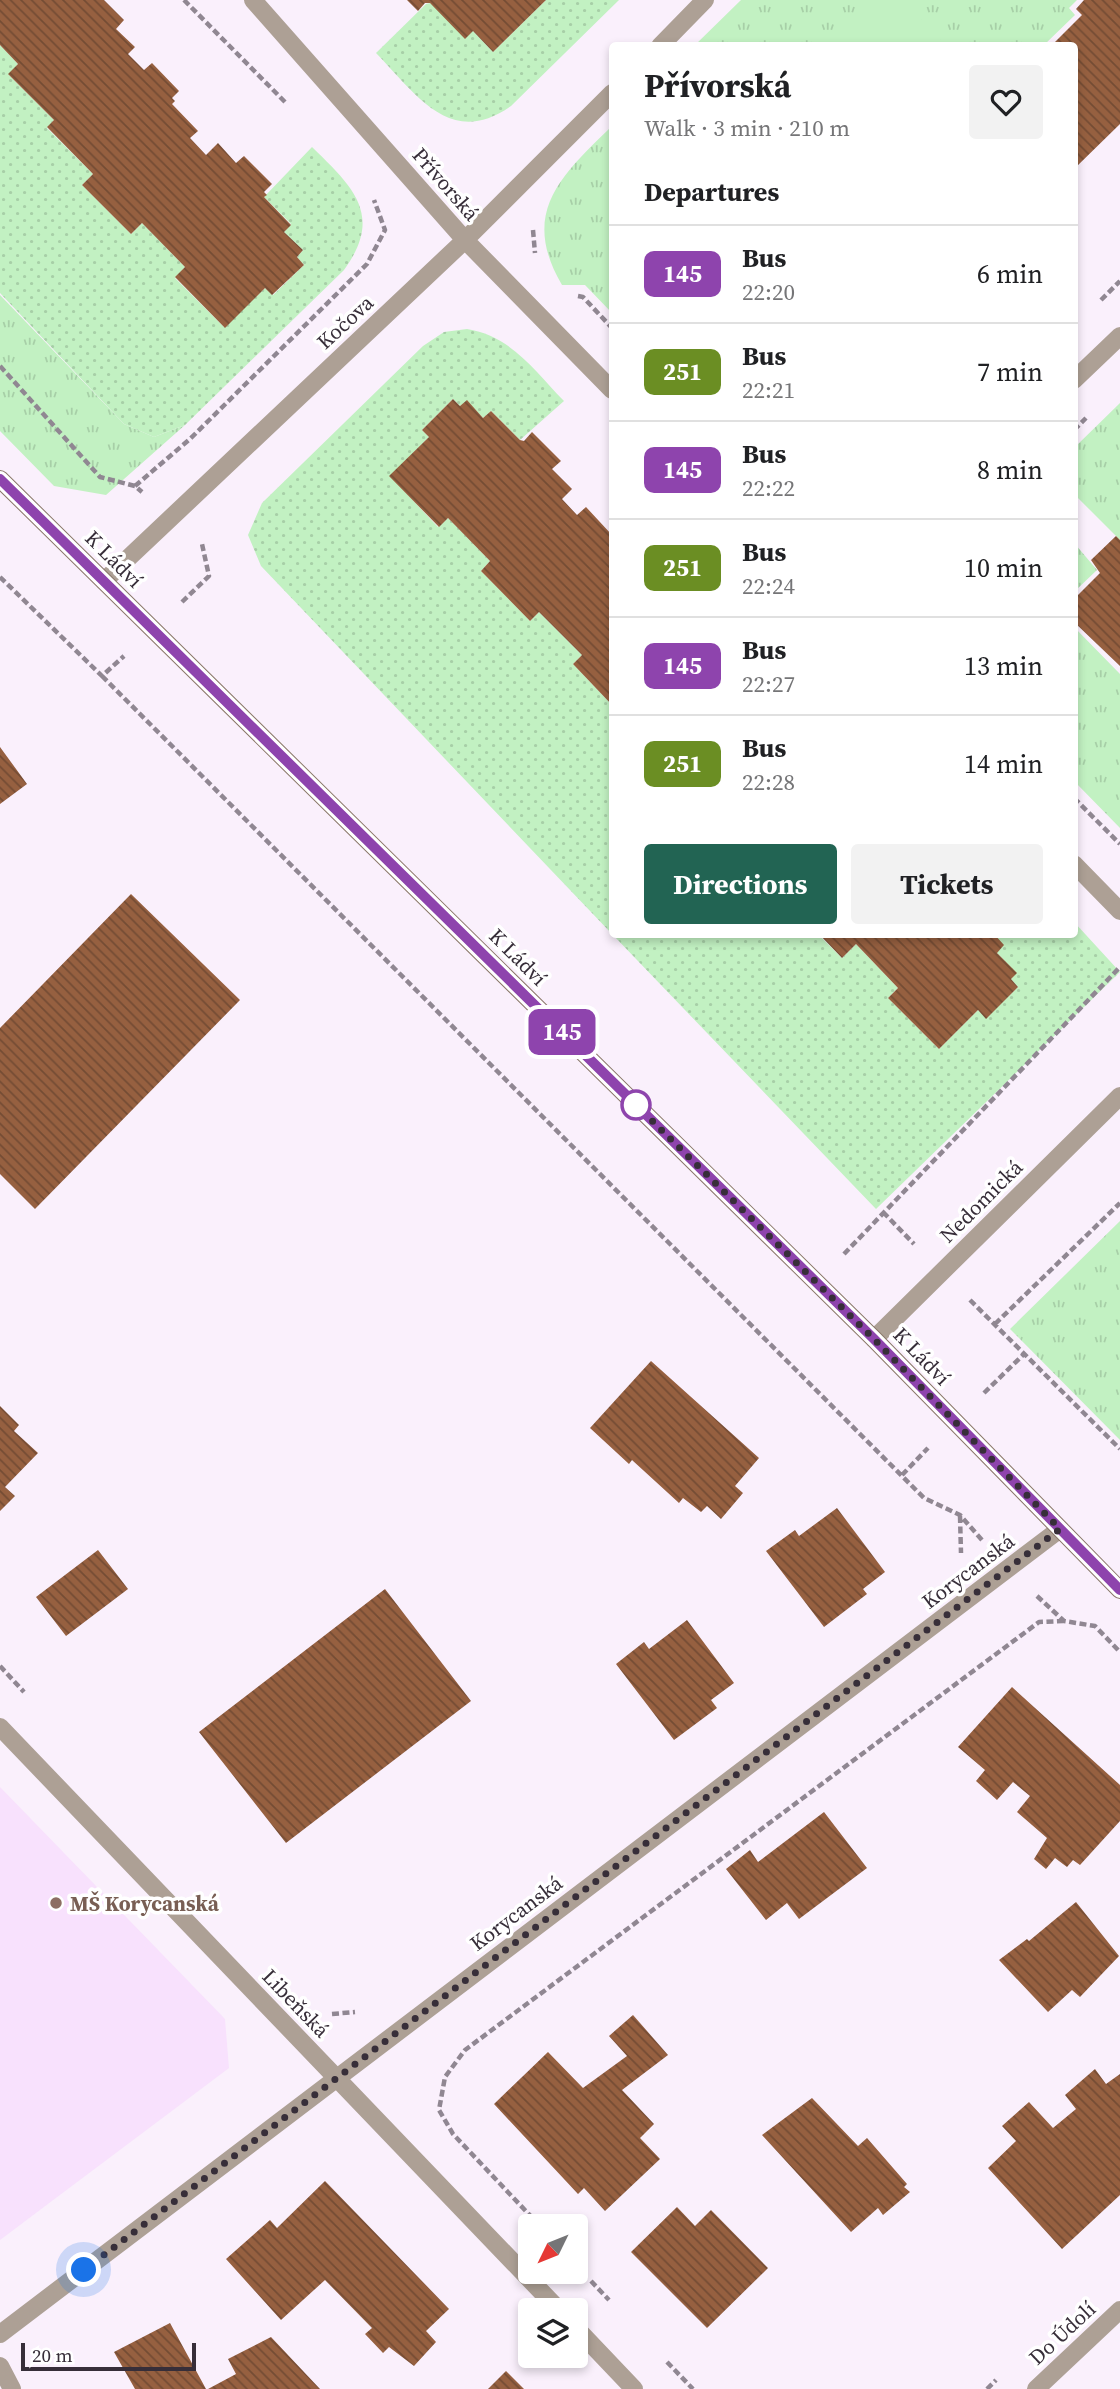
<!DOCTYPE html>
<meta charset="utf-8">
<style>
:root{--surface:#fff;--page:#f2f2f2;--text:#202124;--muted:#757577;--line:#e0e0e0;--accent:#226453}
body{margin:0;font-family:"Source Serif 4",serif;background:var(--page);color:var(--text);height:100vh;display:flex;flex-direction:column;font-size:26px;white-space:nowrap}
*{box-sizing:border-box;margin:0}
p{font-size:23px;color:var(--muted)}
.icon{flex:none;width:38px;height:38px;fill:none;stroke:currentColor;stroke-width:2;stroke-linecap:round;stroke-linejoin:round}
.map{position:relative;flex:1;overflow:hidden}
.side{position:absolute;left:609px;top:42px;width:469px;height:896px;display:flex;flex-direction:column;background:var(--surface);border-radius:7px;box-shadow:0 4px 10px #0003}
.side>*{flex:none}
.badge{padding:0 14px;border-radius:10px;font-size:24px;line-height:46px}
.needle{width:46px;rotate:227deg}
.buttons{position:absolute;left:518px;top:2214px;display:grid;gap:14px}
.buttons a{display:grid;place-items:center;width:70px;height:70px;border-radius:7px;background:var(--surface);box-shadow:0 4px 10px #0003;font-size:35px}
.scale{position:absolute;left:21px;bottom:18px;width:175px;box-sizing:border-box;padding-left:7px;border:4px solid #372e39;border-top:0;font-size:19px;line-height:24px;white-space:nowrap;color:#372e39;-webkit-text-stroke:5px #fff;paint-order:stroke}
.you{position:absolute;width:35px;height:35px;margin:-18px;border:5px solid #fff;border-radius:50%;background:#1a73e8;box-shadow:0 0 0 10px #1a73e833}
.map>.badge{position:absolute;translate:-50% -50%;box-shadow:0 0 0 4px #fff}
h2{padding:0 35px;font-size:26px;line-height:63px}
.round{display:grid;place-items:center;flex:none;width:74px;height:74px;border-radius:7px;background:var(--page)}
.summary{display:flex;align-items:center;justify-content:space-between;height:119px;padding:0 35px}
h1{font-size:33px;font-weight:700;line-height:52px}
.button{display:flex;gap:14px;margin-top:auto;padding:14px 35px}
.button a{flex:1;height:80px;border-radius:7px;background:var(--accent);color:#fff;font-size:28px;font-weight:700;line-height:80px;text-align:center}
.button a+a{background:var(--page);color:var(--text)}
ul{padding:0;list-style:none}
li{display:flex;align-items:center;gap:21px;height:98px;padding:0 35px;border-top:2px solid var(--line)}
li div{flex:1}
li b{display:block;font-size:26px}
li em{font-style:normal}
li .badge{min-width:77px;font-weight:700;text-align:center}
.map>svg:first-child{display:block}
.built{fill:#f8e1fd}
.grass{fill:url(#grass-tufts)}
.garden{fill:url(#garden-dots)}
.pitch{fill:#c2f1c2}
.building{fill:url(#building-back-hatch)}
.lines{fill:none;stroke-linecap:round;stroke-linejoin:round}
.path{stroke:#908792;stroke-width:4.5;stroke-dasharray:7 3.5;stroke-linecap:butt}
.street{stroke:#ada095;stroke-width:18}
.secondary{stroke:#8a7769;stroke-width:18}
.line-casing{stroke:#fff;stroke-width:16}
.line{stroke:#8e44ad;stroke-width:10}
.walk{stroke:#372e39;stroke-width:7;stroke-dasharray:0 12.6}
.stop-dot{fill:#fff;stroke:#8e44ad;stroke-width:3.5}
.education-dot{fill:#8d6e63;stroke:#fff;stroke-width:2.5}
.labels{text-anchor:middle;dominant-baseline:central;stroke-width:7;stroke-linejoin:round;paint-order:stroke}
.street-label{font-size:21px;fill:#372e39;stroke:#fff}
.education-label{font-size:21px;font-weight:bold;fill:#785e54;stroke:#fff;text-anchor:start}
</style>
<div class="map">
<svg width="1120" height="2389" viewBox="0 0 1120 2389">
<defs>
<pattern id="grass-tufts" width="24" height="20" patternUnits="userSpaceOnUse" patternTransform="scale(1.75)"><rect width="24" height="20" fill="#c2f1c2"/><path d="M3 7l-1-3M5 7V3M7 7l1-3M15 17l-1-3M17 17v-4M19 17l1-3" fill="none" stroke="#a7cfa7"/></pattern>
<pattern id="garden-dots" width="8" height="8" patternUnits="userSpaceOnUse" patternTransform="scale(1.75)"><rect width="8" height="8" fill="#c2f1c2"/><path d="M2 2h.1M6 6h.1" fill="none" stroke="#a7cfa7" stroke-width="1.8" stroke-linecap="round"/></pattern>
<pattern id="building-back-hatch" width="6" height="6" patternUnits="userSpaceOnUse" patternTransform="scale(1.75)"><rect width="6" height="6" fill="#966040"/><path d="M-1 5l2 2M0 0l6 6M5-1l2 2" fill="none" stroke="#744c34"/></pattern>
</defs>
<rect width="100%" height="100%" fill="#faf0fc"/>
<path class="built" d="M0,1787L225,2019L229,2068L0,2240Z"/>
<path class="grass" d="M741,0H1077L1069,8L1075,15L1044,45L694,46Z
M612,126V313L585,285H562C519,212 562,175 612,126Z
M0,295L124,424L154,437L185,425L106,495L54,486L0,431Z
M1120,403V540L1075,495V447Z
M1075,544L1097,570L1075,591Z
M1075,628L1120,674V828L1075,782Z
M1120,1221V1440L1010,1329Z"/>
<path class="garden" d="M546,0H619L511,106C450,149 416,94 376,53L426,4L430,3L473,31L493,52Z
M0,45L18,64L9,75L54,120L47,128L93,174L82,185L131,234L142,223L185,267L175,278L224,327L265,288L273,295L304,265L297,257L303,250L284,232L291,224L264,197L312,147C353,187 384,215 344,270L185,425L154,437L124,424L0,293Z
M467,329C511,336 534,370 564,401L520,440L491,411L483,418L467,401L460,406L453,399L422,430L429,437L390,476L438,527L448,518L490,561L481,571L530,621L539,612L582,655L573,664L612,705V934L261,566L248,535L262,503L423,346L444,332Z
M1075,923L1120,972L876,1209L613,935H819L842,958L856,944L898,988L888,998L939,1049L978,1010L986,1018L1018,987L1011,979L1016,973L997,953L994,935L1074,934Z"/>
<path class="pitch" d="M873,0H903L941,40L935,46L825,45Z"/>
<path class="building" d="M0,0H104L124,20L116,29L135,47L128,54L144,70L152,63L179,91L172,98L175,101L172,104L198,131L190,138L206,155L218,143L236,163L244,156L272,184L264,192L267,195L264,197L291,225L284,232L303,250L297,257L304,265L272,295L265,288L225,328L175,277L185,267L142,223L131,234L82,185L93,174L47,127L54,120L8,74L18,64L0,45Z
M407,0H546L493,52L473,31L465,39L430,3H425L418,11Z
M1084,0H1120V124L1074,169V46H1051L1082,15L1076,9Z
M453,399L460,406L467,400L483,418L491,411L520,440L524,441L532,432L561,461L552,469L572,489L562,499L577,515L586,507L612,535V705L573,664L582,655L539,612L530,621L481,571L490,561L448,518L439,527L389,476L429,437L422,430Z
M1116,536L1120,540V666L1074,622V599L1100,573L1091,560Z
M0,747L27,784L0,804Z
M131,894L240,1000L35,1209L0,1174V1028Z
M819,934H994L1004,945L997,953L1017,973L1011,979L1018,987L986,1019L978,1010L939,1049L888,998L898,988L856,944L842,958Z
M651,1361L759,1458L735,1486L743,1493L721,1519L707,1506L701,1512L683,1498L679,1503L632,1460L629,1464L590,1428Z
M0,1406L19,1425L14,1431L38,1453L5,1487L15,1496L0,1511Z
M837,1508L885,1572L863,1589L867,1594L824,1627L766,1551L795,1530L799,1536Z
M98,1550L128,1589L66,1636L36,1597Z
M385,1589L471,1701L286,1843L199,1732Z
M687,1620L734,1683L711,1700L717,1708L674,1740L616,1664L644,1642L649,1649Z
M1012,1687L1120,1785V1821L1080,1865L1073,1860L1067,1867L1055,1858L1046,1869L1034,1859L1047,1838L1017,1812L1030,1796L1013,1782L997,1800L976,1781L985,1770L958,1747Z
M824,1812L867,1868L799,1919L787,1903L766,1920L726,1869L750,1850L758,1862Z
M1076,1902L1119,1956L1080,1997L1072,1990L1048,2012L999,1960L1027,1939L1029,1941Z
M633,2015L668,2055L622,2090L654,2124L640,2138L660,2159L605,2211L584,2188L578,2194L494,2104L548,2052L583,2088L627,2056L609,2036Z
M1095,2069L1106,2084L1120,2074V2195L1062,2249L988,2168L1016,2141L1002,2126L1029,2102L1053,2128L1076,2109L1065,2095Z
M812,2098L858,2146L867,2138L907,2184L904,2187L910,2192L883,2215L878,2208L851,2232L762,2135Z
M325,2181L449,2309L426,2331L436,2342L414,2366L389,2347L383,2353L365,2334L372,2328L325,2280L281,2320L226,2259L270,2220L277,2228Z
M677,2207L695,2226L711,2210L768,2268L707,2328L631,2252Z
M170,2323L206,2389H135L114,2352Z
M271,2337L320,2389H208L236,2374L228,2359Z
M506,2371L524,2389H488Z"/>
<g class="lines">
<path class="path" d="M184,0L287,104
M533,230L535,253
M578,296L583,297L612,328
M1101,300L1120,281
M0,366L100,477L135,486L142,492
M1074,430L1086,418
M135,486L190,439L367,264L385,230L374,200
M0,577L102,676L124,656
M182,602L209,576L202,544
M102,676L924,1498L960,1515L982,1540
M1074,798L1120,844
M883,1212L914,1244
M844,1254L1120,967
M970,1300L1120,1449
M995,1324L1120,1203
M984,1393L1025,1353
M902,1475L928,1448
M960,1516L961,1553
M1037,1596L1064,1621L1095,1626L1120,1652
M0,1666L24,1692
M332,2014L355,2012
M540,2226L453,2134L439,2110L445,2077L465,2050L1039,1622L1063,1621
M591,2281L609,2300
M667,2362L693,2389
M987,2389L996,2380"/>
<path class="street" d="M253,0L465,240L612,390
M660,46L705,0
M1074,380L1120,336
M104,581L465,240L612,93
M1074,864L1120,911
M874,1339L1120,1096
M0,1727L559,2310
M576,2328L634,2389
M0,2334L1060,1529
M0,2366L12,2389
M1036,2389L1120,2310"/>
<path class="secondary" d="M0,479L874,1339L1120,1590"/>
</g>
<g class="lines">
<defs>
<path id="line" d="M0,479L874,1339L1120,1590"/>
</defs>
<use href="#line" class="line-casing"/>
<use href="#line" class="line"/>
<path class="walk" d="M84,2270L1060,1529L874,1339L636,1105"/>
</g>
<circle class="stop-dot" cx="636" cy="1105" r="14"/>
<circle class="education-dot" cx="56" cy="1903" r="7"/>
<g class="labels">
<g class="street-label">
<text transform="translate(446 184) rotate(49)">Přívorská</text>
<text transform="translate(345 322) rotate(-43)">Kočova</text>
<text transform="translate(114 559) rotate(45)">K Ládví</text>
<text transform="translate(518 957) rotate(45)">K Ládví</text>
<text transform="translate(981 1201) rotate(-45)">Nedomická</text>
<text transform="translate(922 1356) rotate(46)">K Ládví</text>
<text transform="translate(968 1571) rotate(-37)">Korycanská</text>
<text transform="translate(516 1913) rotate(-37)">Korycanská</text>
<text transform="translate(296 2003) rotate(46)">Libeňská</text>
<text transform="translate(1062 2333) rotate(-43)">Do Údolí</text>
</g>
<g class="education-label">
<text x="70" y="1903">MŠ Korycanská</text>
</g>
</g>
</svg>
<div class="buttons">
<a><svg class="needle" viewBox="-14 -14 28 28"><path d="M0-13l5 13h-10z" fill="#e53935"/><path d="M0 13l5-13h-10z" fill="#757577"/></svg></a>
<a><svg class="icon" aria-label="layers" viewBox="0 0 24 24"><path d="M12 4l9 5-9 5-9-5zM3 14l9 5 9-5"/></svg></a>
</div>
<div class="scale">20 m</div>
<div class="you" style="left:84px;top:2270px"></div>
<b class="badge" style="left:562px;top:1032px;background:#8e44ad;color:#fff">145</b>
<section class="side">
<div class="summary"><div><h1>Přívorská</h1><p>Walk · 3 min · 210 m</p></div><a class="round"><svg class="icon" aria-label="heart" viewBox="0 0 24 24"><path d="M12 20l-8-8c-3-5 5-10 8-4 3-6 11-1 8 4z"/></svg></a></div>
<h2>Departures</h2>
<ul>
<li><span class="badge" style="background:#8e44ad;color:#fff">145</span><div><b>Bus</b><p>22:20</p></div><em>6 min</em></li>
<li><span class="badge" style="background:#6b8e23;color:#fff">251</span><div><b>Bus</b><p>22:21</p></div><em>7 min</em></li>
<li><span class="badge" style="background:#8e44ad;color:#fff">145</span><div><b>Bus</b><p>22:22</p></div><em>8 min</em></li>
<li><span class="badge" style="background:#6b8e23;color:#fff">251</span><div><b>Bus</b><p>22:24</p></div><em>10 min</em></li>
<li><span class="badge" style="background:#8e44ad;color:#fff">145</span><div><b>Bus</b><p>22:27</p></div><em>13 min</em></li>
<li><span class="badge" style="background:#6b8e23;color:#fff">251</span><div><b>Bus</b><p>22:28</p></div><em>14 min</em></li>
</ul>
<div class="button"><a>Directions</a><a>Tickets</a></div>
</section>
</div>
